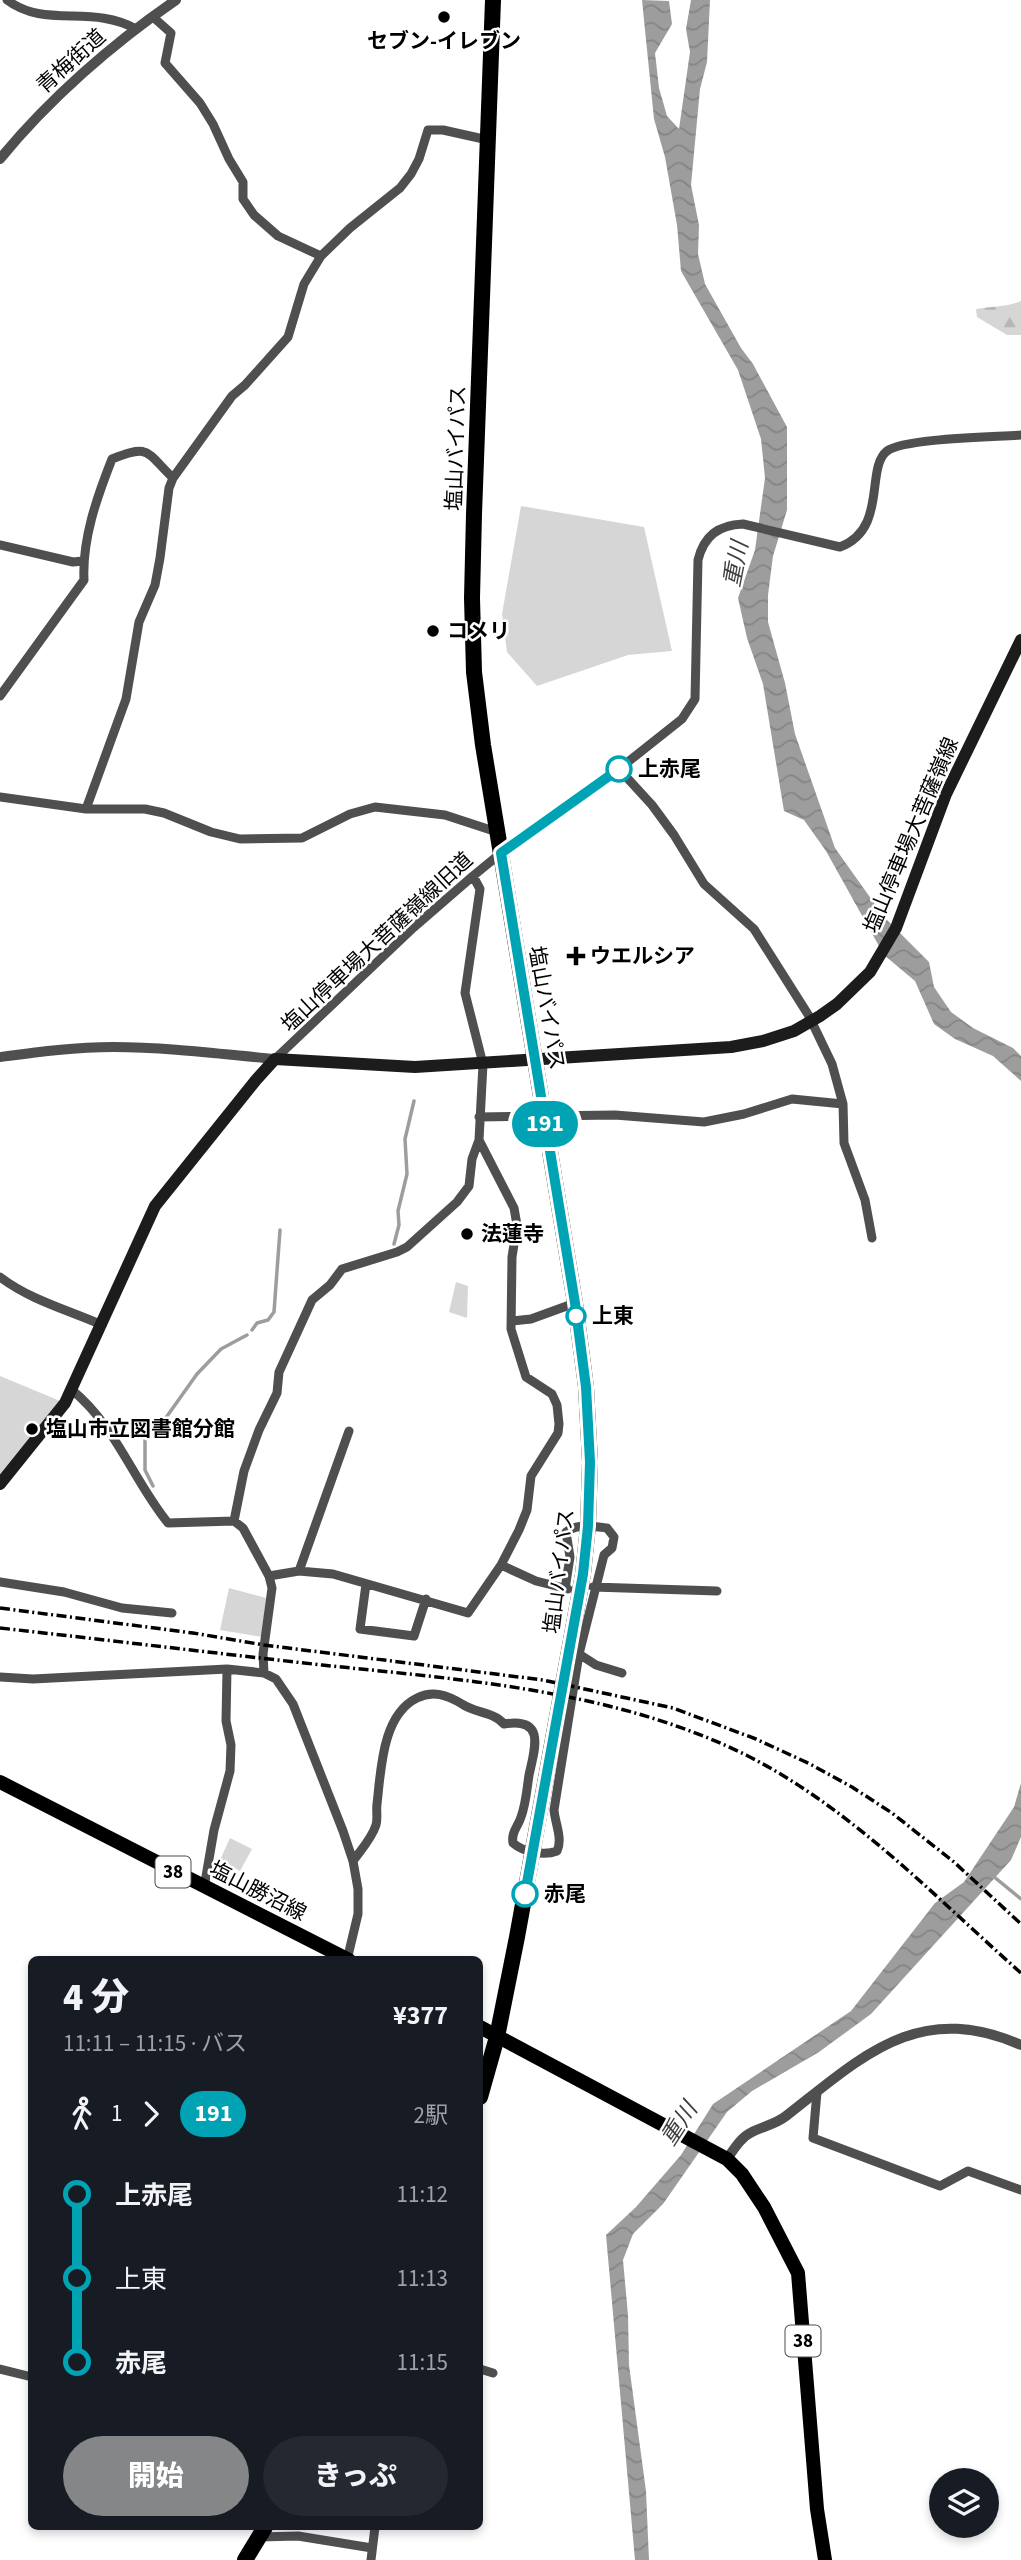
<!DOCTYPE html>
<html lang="ja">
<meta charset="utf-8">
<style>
:root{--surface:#171b24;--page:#242831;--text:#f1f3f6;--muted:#9ea1a6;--accent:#858687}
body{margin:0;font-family:"Source Sans 3","Noto Sans JP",sans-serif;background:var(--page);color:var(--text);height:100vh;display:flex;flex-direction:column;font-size:26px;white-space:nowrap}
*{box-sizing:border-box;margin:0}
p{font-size:23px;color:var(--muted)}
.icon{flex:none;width:38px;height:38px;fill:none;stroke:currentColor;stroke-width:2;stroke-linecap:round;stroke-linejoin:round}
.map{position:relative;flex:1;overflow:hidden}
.side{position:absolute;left:28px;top:1956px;width:455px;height:574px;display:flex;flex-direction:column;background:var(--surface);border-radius:10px;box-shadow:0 4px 10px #0003}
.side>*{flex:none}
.badge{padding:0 14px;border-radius:23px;font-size:24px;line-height:46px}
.buttons{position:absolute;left:929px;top:2468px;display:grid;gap:14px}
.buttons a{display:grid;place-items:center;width:70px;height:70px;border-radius:50%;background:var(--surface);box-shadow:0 4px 10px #0003;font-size:35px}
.map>.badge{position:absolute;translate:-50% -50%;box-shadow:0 0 0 4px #fff}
.legs{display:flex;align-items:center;gap:10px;height:77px;padding:0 35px;font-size:23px}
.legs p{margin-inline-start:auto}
.headline{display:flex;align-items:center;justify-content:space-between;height:119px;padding:0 35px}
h1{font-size:38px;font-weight:800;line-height:52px}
.action{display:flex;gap:14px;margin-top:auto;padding:14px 35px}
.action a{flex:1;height:80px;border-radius:42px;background:var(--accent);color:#fff;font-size:28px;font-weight:800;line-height:80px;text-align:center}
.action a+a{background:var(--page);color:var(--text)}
ul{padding:0 35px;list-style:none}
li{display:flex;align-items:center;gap:24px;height:84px;font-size:26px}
li i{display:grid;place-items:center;width:10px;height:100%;margin:0 9px;background:currentColor}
li i::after{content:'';width:18px;height:18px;margin:-9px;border:5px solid;border-radius:50%;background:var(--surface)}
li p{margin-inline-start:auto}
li:first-child i{background:linear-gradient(#0000 50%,currentColor 0)}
li:last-child i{background:linear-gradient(currentColor 50%,#0000 0)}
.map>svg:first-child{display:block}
.forest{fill:url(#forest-firs)}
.park{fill:#d6d6d6}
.water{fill:url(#water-waves)}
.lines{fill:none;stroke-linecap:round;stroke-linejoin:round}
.stream{stroke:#9d9d9d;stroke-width:3.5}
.minor{stroke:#4f4f4f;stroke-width:9}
.tertiary{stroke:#4f4f4f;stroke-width:10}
.secondary{stroke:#1c1c1c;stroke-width:12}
.primary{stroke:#000;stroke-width:14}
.trunk{stroke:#000;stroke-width:16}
.rail{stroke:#000;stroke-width:3.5;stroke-dasharray:10 3.5 2 3.5;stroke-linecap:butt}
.line-1-casing{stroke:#fff;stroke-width:16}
.line-1{stroke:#00a3b4;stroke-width:10}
.poi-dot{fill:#000;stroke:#fff;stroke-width:2.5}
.stop-1-dot{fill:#fff;stroke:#00a3b4;stroke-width:3.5}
.labels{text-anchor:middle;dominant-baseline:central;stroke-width:5;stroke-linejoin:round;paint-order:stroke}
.shield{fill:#fff;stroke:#4c4c4c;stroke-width:2}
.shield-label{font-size:19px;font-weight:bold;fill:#000}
.poi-label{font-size:21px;font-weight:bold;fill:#000;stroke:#fff;text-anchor:start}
.street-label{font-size:21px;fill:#000;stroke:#fff}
.stop-label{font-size:21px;font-weight:bold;fill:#000;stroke:#fff;text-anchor:start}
.water-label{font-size:23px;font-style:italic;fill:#3e3e3e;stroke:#fff}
</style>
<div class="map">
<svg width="1021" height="2560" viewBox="0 0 1021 2560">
<defs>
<pattern id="forest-firs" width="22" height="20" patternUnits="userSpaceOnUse" patternTransform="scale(1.75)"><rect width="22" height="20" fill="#d6d6d6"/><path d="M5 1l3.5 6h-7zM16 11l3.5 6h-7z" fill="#b6b6b6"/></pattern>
<pattern id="water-waves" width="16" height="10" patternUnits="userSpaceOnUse" patternTransform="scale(1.75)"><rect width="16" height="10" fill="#9d9d9d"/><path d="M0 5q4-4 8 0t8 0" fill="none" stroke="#858585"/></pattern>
</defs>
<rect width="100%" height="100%" fill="#fff"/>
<path class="forest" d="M1021,301V335H1007L977,317L976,309C991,306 1007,307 1021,301Z"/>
<path class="park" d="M521,506L644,527L672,651L628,655L537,686L507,652L502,614Z
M456,1282L468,1286L467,1318L449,1312Z
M0,1376L65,1403L0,1484Z
M229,1588L266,1598L262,1637L220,1630Z
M230,1838L252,1849L240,1871L220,1860Z"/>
<path class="water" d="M642,0L669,1L672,24L655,53L659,88L667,116L679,129L690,52L686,29L691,0H710L707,62L700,89L691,185L699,225L698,254L705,284L741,348L753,364L787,427V510L773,556L768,595V622L785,683L795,734L835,848L884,917L929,962L934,987L951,1012L973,1028L1013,1048L1021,1056V1081L993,1056L955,1039L934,1024L915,981L884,955L826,851L804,820L784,811L763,684L747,638L738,598L755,550L765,478L761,439L738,370L681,271L677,225L665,157L654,119Z
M1021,1783V1837L1011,1860L871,2014L819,2052L752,2091L727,2112L663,2204L633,2234L623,2260L628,2315L629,2365L646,2491L649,2560H635L606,2235L636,2207L681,2155L713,2104L851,2011L935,1903L964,1882L1014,1807Z"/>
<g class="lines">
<path class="stream" d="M394,1244L399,1225L398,1211L407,1174L405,1139L414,1101
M252,1330L257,1323L268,1320L274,1312L280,1230
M153,1486L145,1470V1426L153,1421L165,1419L197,1374L221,1349L247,1335
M993,1876L1021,1899"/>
<path class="minor" d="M7,0C45,29 92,4 136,29
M153,17L171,33L165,63L200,103L213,124L229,159L243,182V199L254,215L278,236L321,256
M0,545L73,562L83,561
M0,696L84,580C82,539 97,497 112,459C150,444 145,451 173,478
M619,769L652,805L674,835L704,884L754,929L809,1016L832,1064L843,1104L844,1143L865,1200L872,1238
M0,797L86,809H145L164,813L211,832L240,839L302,838L350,814L375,807L445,815L497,832
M86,809L126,699L139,622L155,585L160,558L169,488L173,478L232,396L245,385L288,337L304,284L321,256L350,228L400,188L411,174L419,159L428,130H443L488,140
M275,1059L413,928L473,876L501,853L619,769L682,719L695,699L698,560C704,536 718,525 743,524L840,547C888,529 865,468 887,451C905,438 996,437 1021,435
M479,1117L615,1115L704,1122L744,1114L792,1099L843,1104
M0,1277C30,1300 68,1310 102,1325
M512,1321L531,1319L575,1303
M72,1390C116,1426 133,1480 168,1523L234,1521L243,1528L269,1576L272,1588L263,1654L264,1673
M234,1521L244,1471L259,1430L277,1393L279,1372L312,1300L330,1285L342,1269L397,1252L407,1247L457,1202L469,1186L472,1159L479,1140
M501,1565L536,1581L568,1589
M299,1571L349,1431
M269,1576L299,1571L333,1574L468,1613L501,1565L519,1530L527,1510L531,1476L558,1433L559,1424L557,1405L552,1394L526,1377L511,1329L512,1257L517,1225L514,1208L479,1140L483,1064L465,993L480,889L473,876
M0,1582L64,1592L122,1608L172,1613
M366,1584L360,1629L414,1636L426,1599
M593,1587L717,1591
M565,1589L570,1557L566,1532C578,1523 593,1526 607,1528L614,1537L612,1548L604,1555L579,1654L596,1665L622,1673
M0,1677L33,1679L227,1669L264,1673L276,1679L293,1704L343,1831L353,1861L358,1889V1914L347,1960
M353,1861C361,1850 372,1838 376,1825C378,1818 376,1811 377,1804C381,1770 382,1715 417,1698C433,1690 447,1695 462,1704C475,1713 494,1712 504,1724C546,1717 535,1748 529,1775C527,1788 526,1804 521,1817C518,1827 511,1832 513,1843C523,1852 544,1856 557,1851C563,1839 555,1823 554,1810L579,1654
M204,1888L214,1830L230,1771L231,1745L226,1721L227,1669
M817,2092L813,2138L940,2186L968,2171L1021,2190
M0,2369L32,2377
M480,2369L493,2373
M259,2537L298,2536L372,2548
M371,2560L375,2527"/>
<path class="tertiary" d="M0,159C48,100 113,43 176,0
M0,1057C38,1052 75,1047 113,1047C167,1047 221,1054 275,1059
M727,2159C734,2149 741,2137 752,2132C764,2126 776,2124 786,2116C863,2056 918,2000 1021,2045"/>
<path class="secondary" d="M0,1484L65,1403L155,1206L256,1080L275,1059L415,1067L731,1047L763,1041L794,1031L820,1016L837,1004L870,972L896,928L946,794L1021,640"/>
<path class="primary" d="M0,1782L349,1960
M480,2027L727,2159L742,2174L764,2207L798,2273L817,2509L825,2560"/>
<path class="trunk" d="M480,2097L497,2037L517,1937L583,1574L588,1526L590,1462L586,1387L575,1303L483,745L474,672L472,598L474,514L493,0
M245,2560L265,2527"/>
<path class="rail" d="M0,1608L193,1633L264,1645L543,1680L673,1708L756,1739L810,1764L852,1787L892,1813L954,1862L1021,1924
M0,1628C107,1640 214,1653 322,1665C465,1680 614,1690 746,1755C851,1808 934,1896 1021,1973"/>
</g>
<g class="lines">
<defs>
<path id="line-1" d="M525,1894L583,1574L588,1526L590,1462L586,1387L575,1303L501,853L619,769"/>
</defs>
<use href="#line-1" class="line-1-casing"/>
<use href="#line-1" class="line-1"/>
</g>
<g class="poi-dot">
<circle cx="444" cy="17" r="7"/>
<circle cx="433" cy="631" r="7"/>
<path d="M572.5 945.5h7v7h7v7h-7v7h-7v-7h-7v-7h7z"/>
<circle cx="467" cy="1234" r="7"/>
<circle cx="32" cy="1429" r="7"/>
</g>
<g class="stop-1-dot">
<circle cx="619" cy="769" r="12"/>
<circle cx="576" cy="1316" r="9"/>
<circle cx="525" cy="1894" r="12"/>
</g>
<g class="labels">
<g class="shield">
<rect x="155.5" y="1856.5" width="35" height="31" rx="5"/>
<rect x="785.5" y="2325.5" width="35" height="31" rx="5"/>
</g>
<g class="shield-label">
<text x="173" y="1872">38</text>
<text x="803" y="2341">38</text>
</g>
<g class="poi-label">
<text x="444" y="41" text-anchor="middle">セブン-イレブン</text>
<text x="447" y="631">コメリ</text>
<text x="590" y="956">ウエルシア</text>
<text x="481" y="1234">法蓮寺</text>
<text x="46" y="1429">塩山市立図書館分館</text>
</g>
<g class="street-label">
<text transform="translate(71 61) rotate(-42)">青梅街道</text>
<text transform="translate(456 448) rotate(-88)">塩山バイパス</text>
<text transform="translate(911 835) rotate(-67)">塩山停車場大菩薩嶺線</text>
<text transform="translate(377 942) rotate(-43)">塩山停車場大菩薩嶺線旧道</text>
<text transform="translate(547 1008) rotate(80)">塩山バイパス</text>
<text transform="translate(559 1571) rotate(-83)">塩山バイパス</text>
<text transform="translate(258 1891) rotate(27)">塩山勝沼線</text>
</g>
<g class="stop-label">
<text x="638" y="769">上赤尾</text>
<text x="592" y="1316">上東</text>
<text x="544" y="1894">赤尾</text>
</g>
<g class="water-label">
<text transform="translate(736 564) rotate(-79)">重川</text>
<text transform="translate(679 2124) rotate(-57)">重川</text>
</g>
</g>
</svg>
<div class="buttons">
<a><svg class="icon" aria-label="layers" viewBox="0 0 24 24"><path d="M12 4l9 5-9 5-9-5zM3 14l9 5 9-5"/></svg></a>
</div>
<b class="badge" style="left:545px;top:1124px;background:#00a3b4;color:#fff">191</b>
<section class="side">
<div class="headline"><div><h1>4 分</h1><p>11:11 – 11:15 · バス</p></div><b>¥377</b></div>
<div class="legs"><svg class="icon" aria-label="walk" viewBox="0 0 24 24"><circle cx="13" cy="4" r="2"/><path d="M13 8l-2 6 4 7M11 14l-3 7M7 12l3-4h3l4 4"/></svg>1<svg class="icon" aria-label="forward" viewBox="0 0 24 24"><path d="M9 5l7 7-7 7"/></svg><b class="badge" style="background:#00a3b4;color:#fff">191</b><p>2駅</p></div>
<ul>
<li><i style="color:#00a3b4"></i><b>上赤尾</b><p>11:12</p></li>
<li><i style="color:#00a3b4"></i><span>上東</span><p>11:13</p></li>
<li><i style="color:#00a3b4"></i><b>赤尾</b><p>11:15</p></li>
</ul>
<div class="action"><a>開始</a><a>きっぷ</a></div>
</section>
</div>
